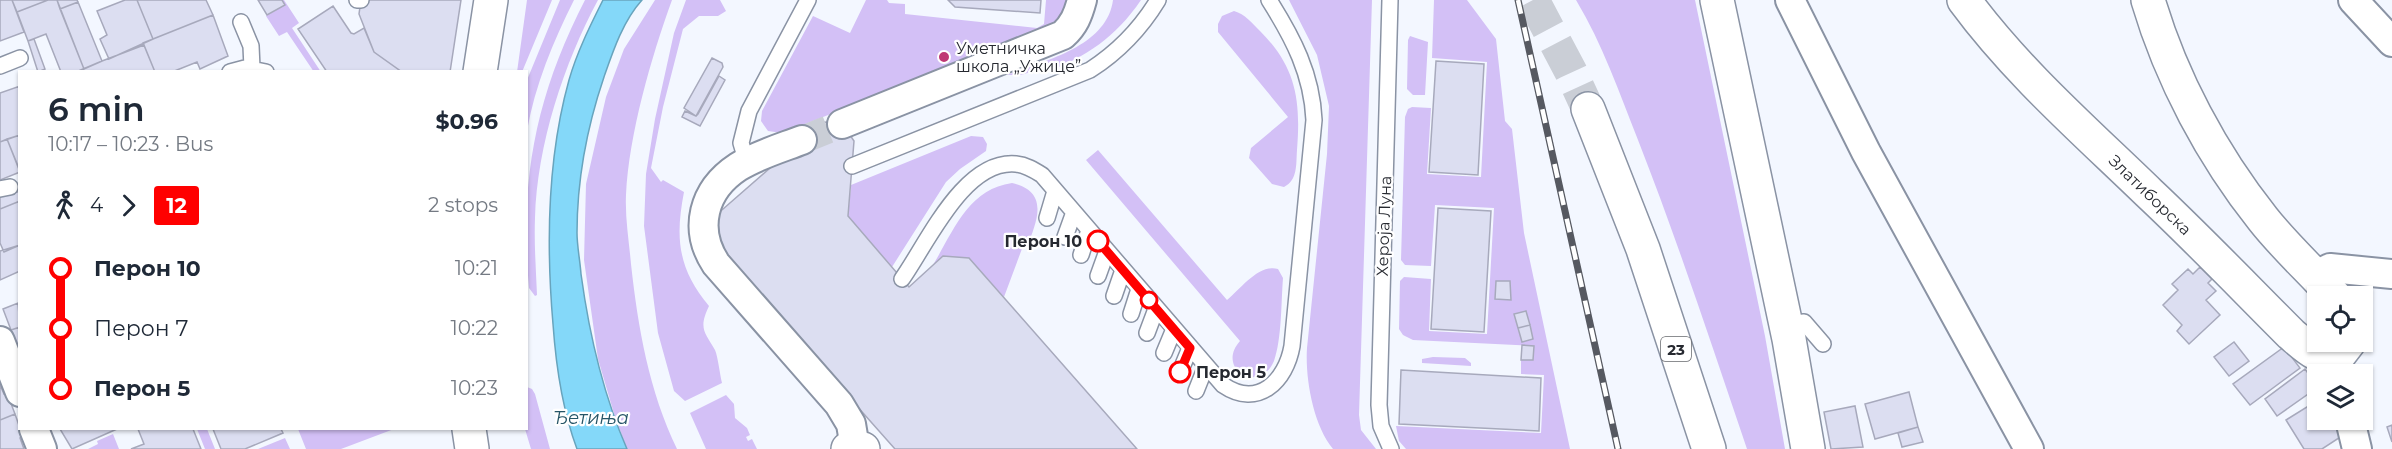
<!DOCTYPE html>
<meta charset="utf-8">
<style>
:root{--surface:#fff;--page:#f6f6f7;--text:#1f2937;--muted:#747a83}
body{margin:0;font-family:Montserrat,sans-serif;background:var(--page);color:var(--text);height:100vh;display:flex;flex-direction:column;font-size:22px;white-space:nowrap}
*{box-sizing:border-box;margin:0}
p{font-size:20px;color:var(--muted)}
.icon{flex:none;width:33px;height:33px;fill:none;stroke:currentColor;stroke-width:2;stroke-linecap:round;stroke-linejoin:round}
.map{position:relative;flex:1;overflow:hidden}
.drawer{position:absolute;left:18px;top:70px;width:510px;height:360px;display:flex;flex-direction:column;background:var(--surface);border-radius:0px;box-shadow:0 2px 4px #0004}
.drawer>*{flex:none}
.badge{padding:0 12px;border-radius:4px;font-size:21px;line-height:39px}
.tools{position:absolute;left:2307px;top:286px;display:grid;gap:12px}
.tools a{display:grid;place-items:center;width:66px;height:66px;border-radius:0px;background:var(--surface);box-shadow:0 2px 4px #0004;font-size:30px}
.map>.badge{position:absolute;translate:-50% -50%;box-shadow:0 0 0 3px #fff}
.legs{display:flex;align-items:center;gap:9px;height:66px;padding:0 30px;font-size:20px}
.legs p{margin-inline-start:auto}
.overview{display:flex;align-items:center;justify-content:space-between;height:102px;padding:0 30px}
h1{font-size:33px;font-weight:600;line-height:45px}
ul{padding:0 30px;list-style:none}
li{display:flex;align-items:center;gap:21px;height:60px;font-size:22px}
li i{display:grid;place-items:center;width:9px;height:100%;margin:0 8px;background:currentColor}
li i::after{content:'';width:15px;height:15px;margin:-8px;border:4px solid;border-radius:50%;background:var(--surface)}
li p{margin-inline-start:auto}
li:first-child i{background:linear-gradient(#0000 50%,currentColor 0)}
li:last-child i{background:linear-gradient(currentColor 50%,#0000 0)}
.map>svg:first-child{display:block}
.green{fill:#d3c0f6}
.water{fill:#84d8f9;stroke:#68a4bd;stroke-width:1.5}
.building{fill:#dcdef1;stroke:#a7a9bc;stroke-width:1.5}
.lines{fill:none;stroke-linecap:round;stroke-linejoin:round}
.street-tunnel{stroke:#caced6;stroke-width:28;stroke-dasharray:28 14;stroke-linecap:butt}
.primary-tunnel{stroke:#caced6;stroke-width:33;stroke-dasharray:33 16;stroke-linecap:butt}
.lane-casing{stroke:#8a93a4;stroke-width:18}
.street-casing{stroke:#8a93a4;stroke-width:32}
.secondary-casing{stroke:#8a93a4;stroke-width:36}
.primary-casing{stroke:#8a93a4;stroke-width:36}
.lane{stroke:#fff;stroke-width:15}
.street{stroke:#fff;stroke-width:28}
.secondary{stroke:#fff;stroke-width:33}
.primary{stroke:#fff;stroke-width:33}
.rail-casing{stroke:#565961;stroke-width:7}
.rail{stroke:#fff;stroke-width:4.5;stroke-dasharray:14;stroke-linecap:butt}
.line-1-casing{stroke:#fff;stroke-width:14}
.line-1{stroke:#f00;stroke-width:9}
.poi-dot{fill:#bf3774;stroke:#fff;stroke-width:2}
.stop-1-dot{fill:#fff;stroke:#f00;stroke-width:3}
.labels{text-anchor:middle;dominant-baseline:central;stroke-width:4.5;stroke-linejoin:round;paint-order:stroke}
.shield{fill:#fff;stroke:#67696e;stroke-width:1.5}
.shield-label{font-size:15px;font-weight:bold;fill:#262930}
.poi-label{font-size:16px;fill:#262930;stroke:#fff;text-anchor:start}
.street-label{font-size:16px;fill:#262930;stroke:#fff}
.stop-label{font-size:16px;font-weight:bold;fill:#262930;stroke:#fff;text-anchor:end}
.water-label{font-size:18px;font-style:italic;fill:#265567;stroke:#fff}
</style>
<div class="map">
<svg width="2392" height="449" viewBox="0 0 2392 449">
<rect width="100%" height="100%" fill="#f3f7ff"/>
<path class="green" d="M282,0H284L299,23L292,28L321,72H314L287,32L279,36L266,16L285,5Z
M527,0H552L522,72H517Z
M560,0H574C553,42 535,85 527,131V80Z
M585,0H598C564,63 537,145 535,218C534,244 536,270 537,295L535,296L529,288C519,181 536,95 585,0Z
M655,0H672C651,58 629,134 626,195C625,218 629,241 631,264C638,328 649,391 677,449H627L615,417L598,359L584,260L586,184L606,97L624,49Z
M686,0H720L726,11L718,16H699L683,29L663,107L651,168L661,182L663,180L684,192C675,238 678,269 709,306C698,329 705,332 715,350C718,357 720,375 722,383L685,401L674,391L658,333L644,226L646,174L655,119L674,33Z
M866,0H887L889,3L905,4V14L1037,28L1044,24L1046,0H1068C1062,18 1053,25 1036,34L782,133L768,131L761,121L762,111L813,16L850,33Z
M1113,0H1141C1115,38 1087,56 1045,73L1043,68L1021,75H1007C1043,61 1107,47 1113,0Z
M1289,0H1372L1359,415L1361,430L1376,449H1333C1313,425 1305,378 1307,348L1327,154L1329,106L1317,55Z
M1434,0H1467L1496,39L1505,121L1512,129L1524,233L1570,449H1406L1399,441L1396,426L1541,433L1544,375L1521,374V360H1533L1534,346L1413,340L1403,335L1399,329L1400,281L1404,277L1431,279L1429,331L1487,334L1494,208L1435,205L1431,266L1405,265L1401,260L1405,117L1408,109L1412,107L1431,108L1427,174L1481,177L1487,62L1432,58Z
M1576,0H1695L1765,336L1785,449H1747C1712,346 1678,242 1638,140C1619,92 1603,45 1576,0Z
M1234,11C1245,14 1252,23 1260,31C1296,67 1301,100 1297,150C1296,164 1298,180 1284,187L1272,184L1249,158L1251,148L1288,117L1218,32V24L1222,16Z
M1410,36L1428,42L1425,95H1413L1407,89L1408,40Z
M971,136L983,137L987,144L986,151L960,169L946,182L892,267L848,216L851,185Z
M1098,150L1227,300C1241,289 1258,264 1278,269L1283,278C1281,303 1282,338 1274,361C1260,395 1215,369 1240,341L1086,160Z
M1012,183C1050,192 1037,221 1027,247L1023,246L1004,297L969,258L943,256L933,265C953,232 968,189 1012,183Z
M1433,357L1465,358L1471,363V366L1422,363V359Z
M527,387L532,389L535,394L550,449H531L525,429Z
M726,395L734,404L735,418L747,428L750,435L746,437L748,441L752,439L757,449H706L690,413Z
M197,429H207L215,449H205Z
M298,429H394L341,449H306Z
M113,434L119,449H88L98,444L97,441Z
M285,438L290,449H258Z"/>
<path class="water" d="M603,0H642C623,21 613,51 604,77C587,127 577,180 577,233C577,246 580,260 581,274C589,333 603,394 627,449H577C562,409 556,367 553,324C546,243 547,159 569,80C577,52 590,26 603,0Z"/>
<path class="building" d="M0,0H12L24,32L0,41Z
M12,0H48L17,12Z
M48,0H57L84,69L76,72H61L46,34L28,41L17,12Z
M57,0H77L78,2L60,9Z
M125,0H137L153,39L109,59L100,39L107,35L97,11Z
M137,0H206L213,15L153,39Z
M258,0H282L285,5L267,15Z
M361,0H461L450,72H402L374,52L359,14Z
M948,0H1041L1040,13L955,7Z
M78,2L102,61L84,69L60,9Z
M333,6L351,33L354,34L364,28L374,52L402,72H327L298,29Z
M213,15L228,56L200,69L197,62L172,72H155L143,43Z
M34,39L45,69L38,72L28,41Z
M144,45L155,72H76L102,61Z
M712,58L722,63L723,67L696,116L684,108Z
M1436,61L1484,64L1478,175L1429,172Z
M719,76L725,80L700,126L682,117L685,111L696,116L698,114Z
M20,86V135L0,142V93Z
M823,122L842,123L854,141L848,216L909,287L943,256L969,258L1137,449H895L713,244L715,216Z
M20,135V165L18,166L7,139Z
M7,139L20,172L0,180V142Z
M11,192H20V201L0,209V196Z
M20,201V245L4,252L0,243V209Z
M1438,208L1491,211L1484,332L1431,329Z
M20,245V271L0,280V251Z
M2200,267L2212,279L2208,283L2216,291L2206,300L2220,315L2189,344L2177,331L2182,325L2163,305L2178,290L2172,284L2188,269L2193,274Z
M1496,281H1510L1511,300L1495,299Z
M18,303L20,327L11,330L3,309Z
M1526,311L1530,325L1518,328L1514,314Z
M1530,325L1533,339L1522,342L1518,328Z
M20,327V347H18L11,330Z
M2234,342L2249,361L2229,376L2214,357Z
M1522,345L1534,346L1533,360H1521Z
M2284,347L2300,368L2250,405L2233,384Z
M2305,369L2318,387L2277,416L2265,399Z
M1401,370L1541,378L1539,431L1399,424Z
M0,385L4,394L7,393L15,414L0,420Z
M1909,392L1918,427L1875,439L1865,404Z
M2318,400V420H2336L2345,434L2322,449H2304L2286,420Z
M1855,406L1863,447L1831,449L1824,412Z
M15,414L23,437L20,438L24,449H0V420Z
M2392,425V442L2387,427Z
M1918,427L1923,442L1902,447L1898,433Z
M60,429H117L72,449Z
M138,429H193L201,449H131L144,444Z
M213,429H281L283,433L245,449H221Z"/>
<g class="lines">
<path class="street-tunnel" d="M802,140L842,124"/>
<path class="primary-tunnel" d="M1533,0L1571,72L1588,109"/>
<defs>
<path id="lane" d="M357,0H361
M1390,0L1379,405L1381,426L1391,449
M241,22L251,46L252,68
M0,66L20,58
M230,72L245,68L266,72
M747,163L741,143L749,111L808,0
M852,166L1090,70C1118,52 1141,28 1158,0
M0,189L10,187
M1047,218L1055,191
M1065,237L1074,212
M1081,255L1089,230
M1098,276L1107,251
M902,279C927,244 964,159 1016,164C1026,165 1034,170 1042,175L1223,385C1258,409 1286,381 1292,346L1314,120C1312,74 1293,38 1269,0
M1114,296L1123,270
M1131,314L1139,289
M1786,324L1804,322L1823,344
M1147,333L1156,309
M1164,353L1174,329
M1180,372L1190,348
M1196,391L1206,366"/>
<path id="street" d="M1790,0L1866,152L2029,449
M2353,0L2392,42
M842,124L1063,35C1074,25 1078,15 1082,0
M802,140C781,148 757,155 738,167C703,190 693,229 716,264L839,404L851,424L855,448
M2316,275L2330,268L2392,274
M0,341L20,392
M2350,420L2357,449
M34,429L42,449"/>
<path id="secondary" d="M1717,0L1789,339L1808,449
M1964,0C2017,72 2085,131 2149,193C2198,239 2244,287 2291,334C2304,345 2321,363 2339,355L2349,342
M2148,0C2171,78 2212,155 2263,219C2285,247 2311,270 2335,297
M848,449H863"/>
<path id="primary" d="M480,72L491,0
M1588,109L1643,249L1709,449
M469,429L472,449"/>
</defs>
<use href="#lane" class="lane-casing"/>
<use href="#street" class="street-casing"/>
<use href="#secondary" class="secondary-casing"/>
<use href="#primary" class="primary-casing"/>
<use href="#lane" class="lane"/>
<use href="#street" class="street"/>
<use href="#secondary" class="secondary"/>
<use href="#primary" class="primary"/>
<defs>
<path id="rail" d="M1518,0L1618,449"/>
</defs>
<use href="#rail" class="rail-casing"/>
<use href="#rail" class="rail"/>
</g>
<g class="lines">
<defs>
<path id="line-1" d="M1098,241L1190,348L1180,372"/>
</defs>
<use href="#line-1" class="line-1-casing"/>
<use href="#line-1" class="line-1"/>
</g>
<circle class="poi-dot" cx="944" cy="57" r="6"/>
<g class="stop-1-dot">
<circle cx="1098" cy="241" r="10"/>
<circle cx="1149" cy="300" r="8"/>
<circle cx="1180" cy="372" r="10"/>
</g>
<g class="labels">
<rect class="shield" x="1661" y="337" width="30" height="24" rx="4.5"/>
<g class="shield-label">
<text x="1676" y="349">23</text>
</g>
<g class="poi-label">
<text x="956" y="48">Уметничка<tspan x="956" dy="18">школа „Ужице”</tspan></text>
</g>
<g class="street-label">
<text transform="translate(2150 195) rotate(44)">Златиборска</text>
<text transform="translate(1384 226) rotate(-88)">Хероја Луна</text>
</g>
<g class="stop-label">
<text x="1082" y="241">Перон 10</text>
<text x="1196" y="372" text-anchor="start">Перон 5</text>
</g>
<g class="water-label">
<text x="591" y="418">Ђетиња</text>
</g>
</g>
</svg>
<div class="tools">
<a><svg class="icon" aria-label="locate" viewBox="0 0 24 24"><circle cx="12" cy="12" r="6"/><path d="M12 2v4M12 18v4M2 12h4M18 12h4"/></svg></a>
<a><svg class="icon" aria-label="layers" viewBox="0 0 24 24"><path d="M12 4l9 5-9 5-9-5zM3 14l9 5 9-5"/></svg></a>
</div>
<section class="drawer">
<div class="overview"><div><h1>6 min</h1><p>10:17 – 10:23 · Bus</p></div><b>$0.96</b></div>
<div class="legs"><svg class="icon" aria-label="walk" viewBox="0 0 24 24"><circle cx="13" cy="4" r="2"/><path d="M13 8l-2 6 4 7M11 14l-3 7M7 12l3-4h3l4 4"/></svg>4<svg class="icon" aria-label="forward" viewBox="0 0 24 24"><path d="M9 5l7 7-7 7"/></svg><b class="badge" style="background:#f00;color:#fff">12</b><p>2 stops</p></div>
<ul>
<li><i style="color:#f00"></i><b>Перон 10</b><p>10:21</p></li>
<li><i style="color:#f00"></i><span>Перон 7</span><p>10:22</p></li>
<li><i style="color:#f00"></i><b>Перон 5</b><p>10:23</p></li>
</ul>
</section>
</div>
